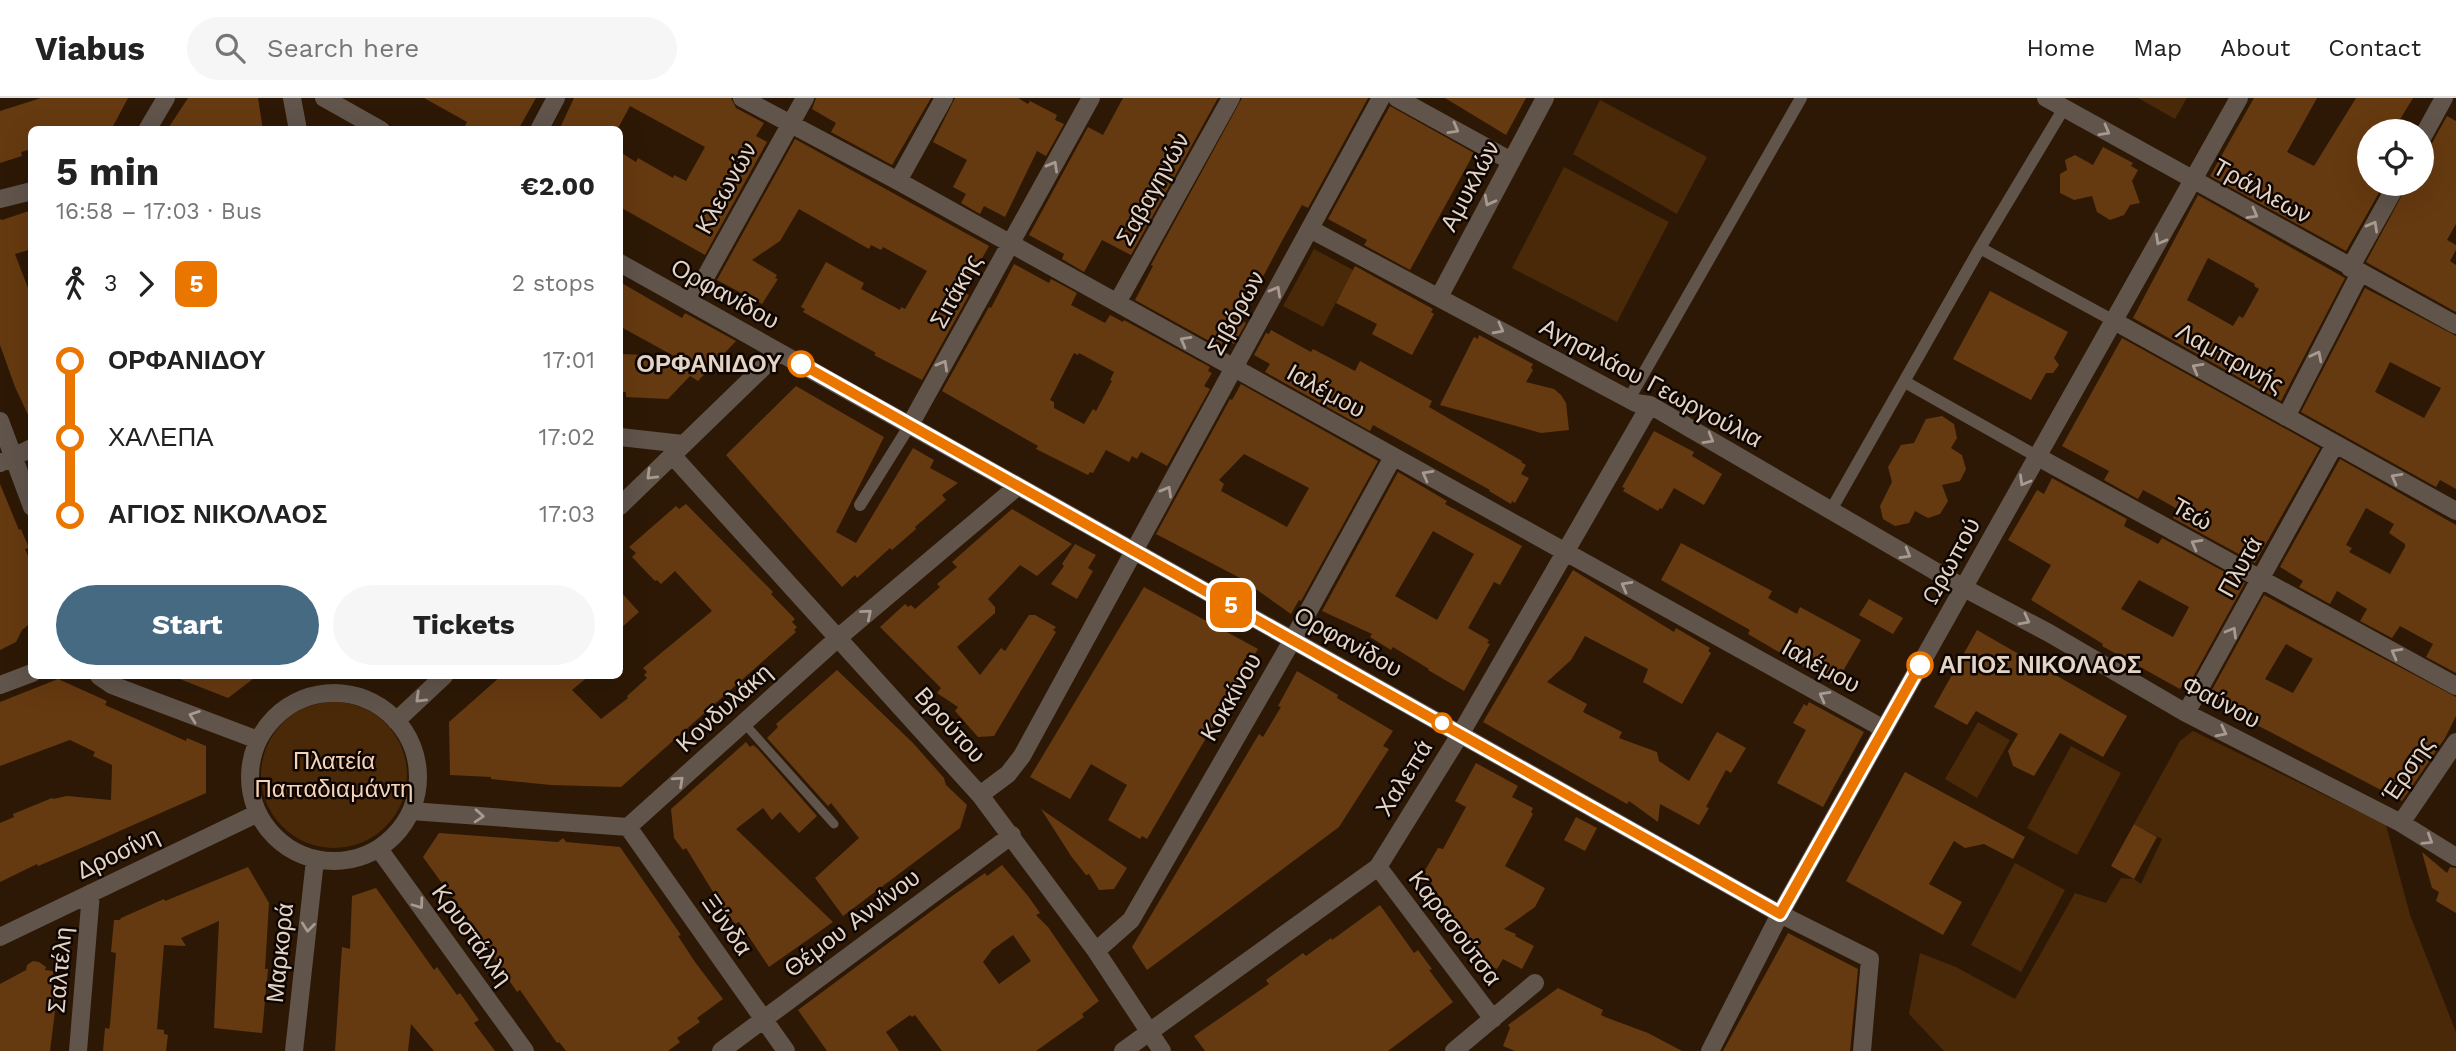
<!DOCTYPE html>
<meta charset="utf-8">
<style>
:root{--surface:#fff;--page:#f6f6f6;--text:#222;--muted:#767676;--line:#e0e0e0;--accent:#466a81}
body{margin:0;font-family:"Work Sans",sans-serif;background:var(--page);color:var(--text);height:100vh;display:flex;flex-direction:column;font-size:26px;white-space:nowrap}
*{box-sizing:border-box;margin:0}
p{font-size:23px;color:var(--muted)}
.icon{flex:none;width:38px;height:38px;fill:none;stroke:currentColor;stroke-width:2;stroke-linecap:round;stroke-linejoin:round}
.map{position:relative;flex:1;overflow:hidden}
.drawer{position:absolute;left:28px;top:28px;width:595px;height:553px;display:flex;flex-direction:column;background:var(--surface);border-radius:10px;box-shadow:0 7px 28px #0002}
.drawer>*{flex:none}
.badge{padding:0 14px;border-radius:10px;font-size:24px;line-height:46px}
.tools{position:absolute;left:2357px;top:21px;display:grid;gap:14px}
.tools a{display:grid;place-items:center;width:77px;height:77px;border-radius:50%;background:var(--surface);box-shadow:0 7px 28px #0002;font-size:35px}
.map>.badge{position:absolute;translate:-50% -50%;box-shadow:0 0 0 4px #fff}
.legs{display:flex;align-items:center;gap:10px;height:77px;padding:0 28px;font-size:23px}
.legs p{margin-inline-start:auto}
.summary{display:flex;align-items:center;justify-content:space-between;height:119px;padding:0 28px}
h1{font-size:38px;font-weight:700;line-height:52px}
.action{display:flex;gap:14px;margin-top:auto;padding:14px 28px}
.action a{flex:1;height:80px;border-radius:42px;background:var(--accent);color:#fff;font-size:28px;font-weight:700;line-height:80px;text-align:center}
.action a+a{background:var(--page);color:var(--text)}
ul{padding:0 28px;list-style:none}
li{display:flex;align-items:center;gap:24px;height:77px;font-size:26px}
li i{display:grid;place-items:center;width:10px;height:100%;margin:0 9px;background:currentColor}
li i::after{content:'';width:18px;height:18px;margin:-9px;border:5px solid;border-radius:50%;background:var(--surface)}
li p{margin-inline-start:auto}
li:first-child i{background:linear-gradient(#0000 50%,currentColor 0)}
li:last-child i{background:linear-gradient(currentColor 50%,#0000 0)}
header{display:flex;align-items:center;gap:42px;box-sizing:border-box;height:98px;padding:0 35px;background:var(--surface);border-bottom:2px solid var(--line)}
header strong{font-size:33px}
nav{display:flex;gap:38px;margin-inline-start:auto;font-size:24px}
.search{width:490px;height:63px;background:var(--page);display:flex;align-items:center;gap:18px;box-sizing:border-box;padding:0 24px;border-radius:38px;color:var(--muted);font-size:26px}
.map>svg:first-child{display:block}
.green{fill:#4a2909}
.building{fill:#663a10;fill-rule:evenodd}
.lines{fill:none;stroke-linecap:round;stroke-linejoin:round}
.service{stroke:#60544b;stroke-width:9}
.pedestrian{stroke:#60544b;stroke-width:12}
.minor{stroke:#60544b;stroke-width:18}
.tertiary{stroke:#60544b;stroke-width:18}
.oneway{stroke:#a89a90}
.line-1-casing{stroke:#fff;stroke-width:16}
.line-1{stroke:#ea7600;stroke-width:10}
.stop-1-dot{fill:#fff;stroke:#ea7600;stroke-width:3.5}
.labels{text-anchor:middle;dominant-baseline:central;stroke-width:5;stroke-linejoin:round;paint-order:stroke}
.street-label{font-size:24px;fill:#e3d4c8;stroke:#0f0602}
.stop-label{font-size:24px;font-weight:bold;fill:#e3d4c8;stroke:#0f0602;text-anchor:end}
.park-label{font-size:24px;fill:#f5d3b8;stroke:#0f0602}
</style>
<header>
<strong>Viabus</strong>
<div class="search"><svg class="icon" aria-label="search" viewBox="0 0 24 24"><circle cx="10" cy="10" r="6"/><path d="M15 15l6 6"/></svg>Search here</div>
<nav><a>Home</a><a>Map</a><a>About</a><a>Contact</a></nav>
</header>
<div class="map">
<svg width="2456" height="953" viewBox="0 0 2456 953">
<rect width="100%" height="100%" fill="#2d1805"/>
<path class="green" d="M2138,0H2187L2175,21Z
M1600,2L1707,59L1677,116L1573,56Z
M1564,69L1669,124L1617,224L1512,170Z
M1314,151L1353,172L1323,229L1283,208Z
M261 677a73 73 0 1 1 146 0a73 73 0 1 1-146 0Z
M1978,624L2010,642L1977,700L1945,681Z
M2193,633L2386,727L2410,817L2456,934V953H1944L1909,916L1920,855L1956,869L2015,901L2075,795L2106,805L2121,780L2134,781L2141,786L2162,741L2134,726L2180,643Z
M2071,648L2121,675L2077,757L2027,730Z
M2015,765L2065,792L2021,874L1971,847Z"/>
<path class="building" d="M41,0H128L111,32H32V51L21,54L22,58L0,65V13Z
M188,0H258L263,32H167Z
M424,0H536L518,32H463L467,24Z
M574,0H731L736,10L764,25L756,38L767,44L705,157L620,109V54L636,64L638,60L673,80L674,77L686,83L705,49L630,8L617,32H559Z
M816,0H931L892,67L831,34L836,25L812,11Z
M955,0H1018L1028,6L1030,3L1057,17L1055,22L1064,26L1046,58L1037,53L1005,119L984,108L980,116L961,105L966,96L953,89L967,62L933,44Z
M1123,0H1218L1131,157L1102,142L1084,174L1062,161L1064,156L1029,137L1088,29L1103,37Z
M1242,0H1368L1308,110L1302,107L1283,141L1240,222L1246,225L1234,246L1228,243L1227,246L1223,244L1220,249L1135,202L1153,168L1151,167Z
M1445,0H1526L1506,37Z
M2254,0H2317L2287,54L2314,68L2356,0H2413L2393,33H2370V86H2384L2346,153L2210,78Z
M1390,8L1474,55L1410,172L1364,147L1367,142L1328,121Z
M2447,18L2456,23V126L2447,142L2456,147V152L2450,163L2456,167V214L2366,164L2408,86H2422V56L2432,45Z
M795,41L989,148L963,194L969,197L922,282L874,257L876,255L803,214L805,211L801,209L826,164L864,185L861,191L900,212L901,209L905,211L927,173L883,149L881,152L871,147L869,151L799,111L780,143L752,162L777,177L775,180L778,181L762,206L717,182Z
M2103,49L2133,65L2131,68L2138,72L2132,83L2140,105L2130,107L2124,117L2110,122L2097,114L2092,98L2074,102L2060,95V76L2067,72L2065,62L2075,57L2093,67Z
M2198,97L2345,180L2281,303L2133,220ZM2208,160L2255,186L2254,188L2259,191L2243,220L2239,218L2233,228L2187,202Z
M32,112V151L15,156L28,190L32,189L31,323L15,289L0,247V121L2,122Z
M1014,166L1049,185L1051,181L1077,195L1071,207L1105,225L1110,217L1123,224L1124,222L1210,269L1208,273L1212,275L1204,288L1210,291L1167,368L1141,354L1137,361L1132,358L1129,364L1106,352L1093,375L1090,374L1088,377L1036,351L1038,348L942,293L989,209L991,210ZM1074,255L1078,257L1079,255L1114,274L1110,282L1112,283L1096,313L1093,311L1084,326L1054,310V304L1050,302Z
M1355,168L1433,211L1431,214L1434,216L1412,257L1372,236L1377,226L1336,205Z
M620,184L682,220L685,215L736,243L698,283L690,278L668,301L626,299V294H620V256L674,258L621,229Z
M2365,190L2456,238V391L2440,382L2436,389L2301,314ZM2390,264L2441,290L2424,320L2375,294Z
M1990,193L2068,234L2054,260L2059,267L2053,275H2046L2031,302L1953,261Z
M1271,232L1311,254L1313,251L1355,273L1360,263L1432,303L1429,309L1522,363L1521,364L1526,367L1521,376L1529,380L1515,405L1512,403L1511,406L1489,393L1490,392L1373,327L1370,333L1265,274L1270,266L1254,257L1266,235L1269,236Z
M1479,237L1533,266L1531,270L1533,272L1526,284L1554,291L1561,297L1566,305L1569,332L1541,335L1440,307L1474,239L1478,241Z
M2122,240L2320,350L2255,465L2173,420L2177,411L2158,400L2143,392L2138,401L2104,382L2109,373L2062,348Z
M1241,286L1378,363L1301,503L1299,502L1291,516L1240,480L1156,436L1230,301L1232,302ZM1244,356L1309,390L1287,429L1221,393L1224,386L1219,382Z
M796,288L884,339L836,434L856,445L913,350L934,362L930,370L958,385L942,397L946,402L915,429L916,431L892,452L890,450L857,480L855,477L842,489L726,357Z
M1942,318L1954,326L1957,340L1951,350L1962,357L1966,371L1960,383L1942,387L1948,403L1940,416L1928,420L1915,413L1909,425L1895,428L1883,421L1880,408L1892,384L1888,369L1901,347L1914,345L1926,321Z
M1654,333L1694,354L1692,358L1722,376L1704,407L1674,390L1662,411L1660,410L1658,413L1623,393L1625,390L1622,389Z
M2340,361L2456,427V575L2426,559L2433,546L2400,528L2392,540L2360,523L2367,511L2337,493L2330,506L2299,489L2303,483L2280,469ZM2366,410L2394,426L2389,435L2405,446V449L2390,476L2349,454L2352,450L2346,447Z
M1398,374L1447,403L1445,406L1522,448L1500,487L1494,484L1468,530L1489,542L1487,545L1490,546L1464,593L1428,572L1429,571L1393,549L1391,552L1370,539L1372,536L1322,513ZM1433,433L1474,456L1437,522L1395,498Z
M2052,380L2127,421L2124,428L2158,446L2162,440L2245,485L2187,590L2182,588L2180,591L2102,548L2103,546L2031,502L2051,467L2008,442L2037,392L2044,396ZM2139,482L2189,509L2173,539L2121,511Z
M0,386L19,432L21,431L29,450L25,451L32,466V524L22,532L16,544L0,552Z
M686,406L773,494L771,496L795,521L792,524L797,529L794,532L796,534L621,689L551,687L491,681V679L450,677L449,624L501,578H589L572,592L601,621L628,600L627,598L647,580L644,577L647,574L643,570L712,513L675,473L661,486L657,482L655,483L632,459L636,455L629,449L676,408L679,411Z
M1012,411L1072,446L1037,478L1020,467L988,501L995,509V515L957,549L980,577L1001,550L1005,553L1029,517H1035L1056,529L1053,532L1056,534L994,638L978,639L955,613L958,609L937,595L941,590L880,529L905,506L908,509L911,507L915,511L940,489L937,486L957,469L952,464Z
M1681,445L1772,493L1768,500L1797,516L1800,509L1861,542L1835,587L1748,536L1750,532L1661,482Z
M1075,446L1096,457L1088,470L1093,473L1077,501L1051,486L1064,468L1062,466Z
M1573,472L1674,534L1676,530L1710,550L1708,553L1711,555L1682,606L1643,584L1648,571L1585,538L1571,562L1547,584L1587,606L1583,614L1622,634L1619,640L1657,654L1659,663L1689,683L1717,634L1746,650L1731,675L1726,672L1706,709L1709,710L1699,727L1660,706L1658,724L1629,703L1627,706L1483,624Z
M1144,489L1258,551L1147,741L1142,738L1140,741L1108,722L1127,687L1091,666L1070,701L1030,679Z
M620,493L639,514L620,531Z
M2264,497L2456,599V618L2445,640L2402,703L2207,601ZM2286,546L2313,561L2293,595L2265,581Z
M1869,501L1903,520L1893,536L1859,517Z
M1977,532L2127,618L2103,659L2060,635L2034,678L2013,668L2008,653L2018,636L1976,613L1967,627L1934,609Z
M837,572L913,645L944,680L946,687L967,707L960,730L843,818L815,780L859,740L831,705L828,708L767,640L778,629L776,626Z
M1297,573L1338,597L1337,600L1393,633L1383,648L1389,651L1339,729L1147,872L1132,849L1259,636L1263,639L1281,609L1278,608Z
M172,578H257L228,600Z
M58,581L107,603L105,607L186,643L187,640L206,648V695L81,750L38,768L37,766L0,784V725L14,719L13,716L52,700L53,701L67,698L111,702L112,667L93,658L95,654L70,642L0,668V604Z
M1809,604L1864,634L1823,709L1777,685L1806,632L1793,625L1804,606L1807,608Z
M746,644L750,649L753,647L757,650L817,718L799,735L780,714L772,722L763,710L736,731L833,824L769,869L739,824L735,826L718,802L686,750L683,752L674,740L671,711Z
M1476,665L1518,688L1512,699L1533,710L1531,714L1533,716L1505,768L1545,790L1535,809L1504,831L1516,836L1515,838L1534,848L1522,871L1503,861L1497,871L1489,867L1457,828L1424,774L1438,750L1443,751L1466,709L1455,703Z
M1905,674L2025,739L2013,761L1984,746L1965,750L1954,743L1929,786L1962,804L1943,837L1846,783Z
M1041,711L1127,770L1114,791L1099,792L1089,776L1086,777L1071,758Z
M1576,719L1597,730L1585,753L1564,742Z
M2134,726L2157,739L2134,781L2111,768Z
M439,735L558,744L563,740L566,744L620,749L681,837L678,838L695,864L723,901L697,920L700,924L677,940L680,944L668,953H566L559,944L557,945L520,892L517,894L465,817L423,759Z
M2422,754L2447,775L2450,769L2456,770V815L2436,803L2439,794L2432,790Z
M1002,767L1028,798L1040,815L1036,817L1048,829L1099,903L1082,916L1084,919L1036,953H942L915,917L912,919L910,917L886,934L899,953H827L798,912L945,803L985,775L987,778ZM1013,837L1031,863L999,886L983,864L992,852Z
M248,769L269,805L265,871H268L262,935L214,930L219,823L181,840L186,848L164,847L157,931L164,932V936L168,937L166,953H103L105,930L109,931L110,927L116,855L111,854L114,822H120L121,820L164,801L165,803Z
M376,790L434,872L437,869L457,897L460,895L479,922L474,925L495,953H434L411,926L408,953H335L342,849L350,851L352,798Z
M1380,807L1414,855L1418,852L1432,871L1429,872L1453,904L1388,953H1205L1194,938L1269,886L1266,882L1303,855L1306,858L1331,840L1332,842Z
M1788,835L1858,871L1850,953H1723Z
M33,863L39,864L46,869L45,872L53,873V878H55L53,913H55L50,953H0V886L26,872L27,867Z
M1558,890L1603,912L1601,917L1605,919L1648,935L1682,953H1515L1503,948L1510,930L1508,927Z"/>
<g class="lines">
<path class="service" d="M744,625L834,726"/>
<path class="pedestrian" d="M1980,150L2114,223
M1905,284L2038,359
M1629,301L1801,0
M860,407L910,327
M1831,412L1980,150L2064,10"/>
<path class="minor" d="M292,0L298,32
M324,0L381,32
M742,0L898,83L1884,631
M1397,0L1511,63
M2046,0L2456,227
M147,32L166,0
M539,32L556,0
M2422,40L2444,0
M898,83L944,0
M0,101L32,93
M1310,131L1636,305L1650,307L1964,490L2049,535L2186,615L2401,725L2456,759
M620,165L1134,453L1022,658L1008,676L980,697
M2350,170L2397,86
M1439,199L1545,0
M691,205L805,0
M1117,205L1231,0
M2114,223L2456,413
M2286,319L2360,175
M0,323L32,409
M910,327L1091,0
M620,339L683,346
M672,357L980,697L1096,853L1162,953
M2038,359L2456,588
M0,365L32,350
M620,408L779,254
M99,578L112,587L258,642
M0,587L32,575
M250 679a84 84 0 1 1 168 0a84 84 0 1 1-168 0Z
M2186,615L2335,346
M396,623L444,578
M1461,635L1650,307
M411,713L628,729L839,539L1018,388
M2401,725L2456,644
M628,729L786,953
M379,751L525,953
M1378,769L1493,921
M0,839L258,715
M1096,853L1131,822L1293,541L1393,359
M78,953L91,795
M294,953L315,762
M721,953L1012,737
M1454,953L1535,885
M1710,953L1780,816L1870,861L1862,953"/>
<path class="tertiary" d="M1381,0L1134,453L1780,816L2239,0
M1123,953L1378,769L1461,635"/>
</g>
<defs><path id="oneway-chevron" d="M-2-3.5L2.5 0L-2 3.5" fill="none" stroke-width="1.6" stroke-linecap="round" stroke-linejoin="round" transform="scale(1.75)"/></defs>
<g class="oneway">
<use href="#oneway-chevron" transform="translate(1454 31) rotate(29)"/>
<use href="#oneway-chevron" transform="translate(2105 33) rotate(29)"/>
<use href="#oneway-chevron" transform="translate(1053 68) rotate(-61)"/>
<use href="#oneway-chevron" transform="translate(1489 103) rotate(118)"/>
<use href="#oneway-chevron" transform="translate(2253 116) rotate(29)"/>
<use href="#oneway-chevron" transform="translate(2373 128) rotate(-61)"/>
<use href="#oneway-chevron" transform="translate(2160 142) rotate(119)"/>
<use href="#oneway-chevron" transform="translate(1276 193) rotate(-61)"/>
<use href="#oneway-chevron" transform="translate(1499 231) rotate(28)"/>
<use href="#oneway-chevron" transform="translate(1185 243) rotate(-151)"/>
<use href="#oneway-chevron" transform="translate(2317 258) rotate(-63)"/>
<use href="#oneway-chevron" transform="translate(943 267) rotate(-61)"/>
<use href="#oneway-chevron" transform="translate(2197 270) rotate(-151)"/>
<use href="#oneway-chevron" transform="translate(1709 341) rotate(30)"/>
<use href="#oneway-chevron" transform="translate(651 377) rotate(136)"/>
<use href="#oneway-chevron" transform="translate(1427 377) rotate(-151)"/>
<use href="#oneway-chevron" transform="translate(2396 380) rotate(-151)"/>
<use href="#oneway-chevron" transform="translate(2024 383) rotate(120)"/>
<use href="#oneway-chevron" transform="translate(1167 393) rotate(-61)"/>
<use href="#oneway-chevron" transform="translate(2196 446) rotate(-151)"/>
<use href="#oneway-chevron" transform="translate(1906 456) rotate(30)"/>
<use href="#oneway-chevron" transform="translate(1626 488) rotate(-151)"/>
<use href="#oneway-chevron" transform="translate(867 516) rotate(-40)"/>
<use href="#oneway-chevron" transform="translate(2025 522) rotate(28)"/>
<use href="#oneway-chevron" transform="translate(2232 534) rotate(-60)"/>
<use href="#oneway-chevron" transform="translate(2396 555) rotate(-151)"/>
<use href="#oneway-chevron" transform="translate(1824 598) rotate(-151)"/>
<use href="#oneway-chevron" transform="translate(420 600) rotate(136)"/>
<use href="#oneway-chevron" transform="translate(194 618) rotate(-160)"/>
<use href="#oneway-chevron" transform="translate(2222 634) rotate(27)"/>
<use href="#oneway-chevron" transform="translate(679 683) rotate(-42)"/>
<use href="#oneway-chevron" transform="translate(479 718) rotate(4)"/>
<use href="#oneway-chevron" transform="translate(2428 742) rotate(32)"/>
<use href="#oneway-chevron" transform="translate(419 806) rotate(54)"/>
<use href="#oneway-chevron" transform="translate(308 829) rotate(96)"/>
</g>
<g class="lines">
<defs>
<path id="line-1" d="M801,266L1780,816L1920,567"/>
</defs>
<use href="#line-1" class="line-1-casing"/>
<use href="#line-1" class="line-1"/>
</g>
<g class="stop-1-dot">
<circle cx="801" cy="266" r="12"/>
<circle cx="1920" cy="567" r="12"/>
<circle cx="1442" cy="625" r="9"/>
</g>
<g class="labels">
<g class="street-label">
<text transform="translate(1470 88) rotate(-62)">Αμυκλών</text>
<text transform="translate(726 90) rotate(-61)">Κλεωνών</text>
<text transform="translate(1153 91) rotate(-61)">Σαβαγηνών</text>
<text transform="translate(2262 93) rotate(29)">Τράλλεων</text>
<text transform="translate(956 193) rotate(-61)">Σιτάκης</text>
<text transform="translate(725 196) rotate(29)">Ορφανίδου</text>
<text transform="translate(1236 215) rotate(-61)">Σιβόρων</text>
<text transform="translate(2230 260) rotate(29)">Λαμπρινής</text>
<text transform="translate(1651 285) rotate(28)">Αγησιλάου Γεωργούλια</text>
<text transform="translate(1326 293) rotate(29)">Ιαλέμου</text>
<text transform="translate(2192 416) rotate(29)">Τεώ</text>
<text transform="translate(1951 463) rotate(-61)">Ωρωπού</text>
<text transform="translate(2240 469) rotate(-61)">Πλυτά</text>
<text transform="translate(1348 544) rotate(29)">Ορφανίδου</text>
<text transform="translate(1821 568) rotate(29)">Ιαλέμου</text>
<text transform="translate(1231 599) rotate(-60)">Κοκκίνου</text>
<text transform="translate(2221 604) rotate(28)">Φαύνου</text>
<text transform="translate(724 610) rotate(-42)">Κονδυλάκη</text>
<text transform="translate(950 627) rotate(48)">Βρούτου</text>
<text transform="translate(2408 671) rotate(-56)">Έρσης</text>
<text transform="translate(1404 680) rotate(-58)">Χαλεπά</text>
<text transform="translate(118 755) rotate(-26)">Δροσίνη</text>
<text transform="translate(852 825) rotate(-37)">Θέμου Αννίνου</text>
<text transform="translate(727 827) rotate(55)">Ξύνδα</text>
<text transform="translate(1455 830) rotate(53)">Καρασούτσα</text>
<text transform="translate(472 837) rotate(54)">Κρυστάλλη</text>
<text transform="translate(280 855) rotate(-84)">Μαρκορά</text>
<text transform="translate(60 872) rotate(-85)">Σαλτέλη</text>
</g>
<g class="stop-label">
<text x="782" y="266">ΟΡΦΑΝΙΔΟΥ</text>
<text x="1939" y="567" text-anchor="start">ΑΓΙΟΣ ΝΙΚΟΛΑΟΣ</text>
</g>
<g class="park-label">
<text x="334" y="663">Πλατεία<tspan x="334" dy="28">Παπαδιαμάντη</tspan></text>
</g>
</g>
</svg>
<div class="tools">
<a><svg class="icon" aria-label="locate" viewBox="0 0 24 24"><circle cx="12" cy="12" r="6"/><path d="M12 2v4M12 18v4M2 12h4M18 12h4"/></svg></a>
</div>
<b class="badge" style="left:1231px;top:507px;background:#ea7600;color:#fff">5</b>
<section class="drawer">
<div class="summary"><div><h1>5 min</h1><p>16:58 – 17:03 · Bus</p></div><b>€2.00</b></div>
<div class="legs"><svg class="icon" aria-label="walk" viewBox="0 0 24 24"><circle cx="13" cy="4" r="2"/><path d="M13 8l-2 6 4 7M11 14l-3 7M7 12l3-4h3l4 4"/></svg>3<svg class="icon" aria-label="forward" viewBox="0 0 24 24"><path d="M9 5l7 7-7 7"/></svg><b class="badge" style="background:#ea7600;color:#fff">5</b><p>2 stops</p></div>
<ul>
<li><i style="color:#ea7600"></i><b>ΟΡΦΑΝΙΔΟΥ</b><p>17:01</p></li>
<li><i style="color:#ea7600"></i><span>ΧΑΛΕΠΑ</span><p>17:02</p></li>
<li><i style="color:#ea7600"></i><b>ΑΓΙΟΣ ΝΙΚΟΛΑΟΣ</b><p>17:03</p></li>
</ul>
<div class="action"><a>Start</a><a>Tickets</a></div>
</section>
</div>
